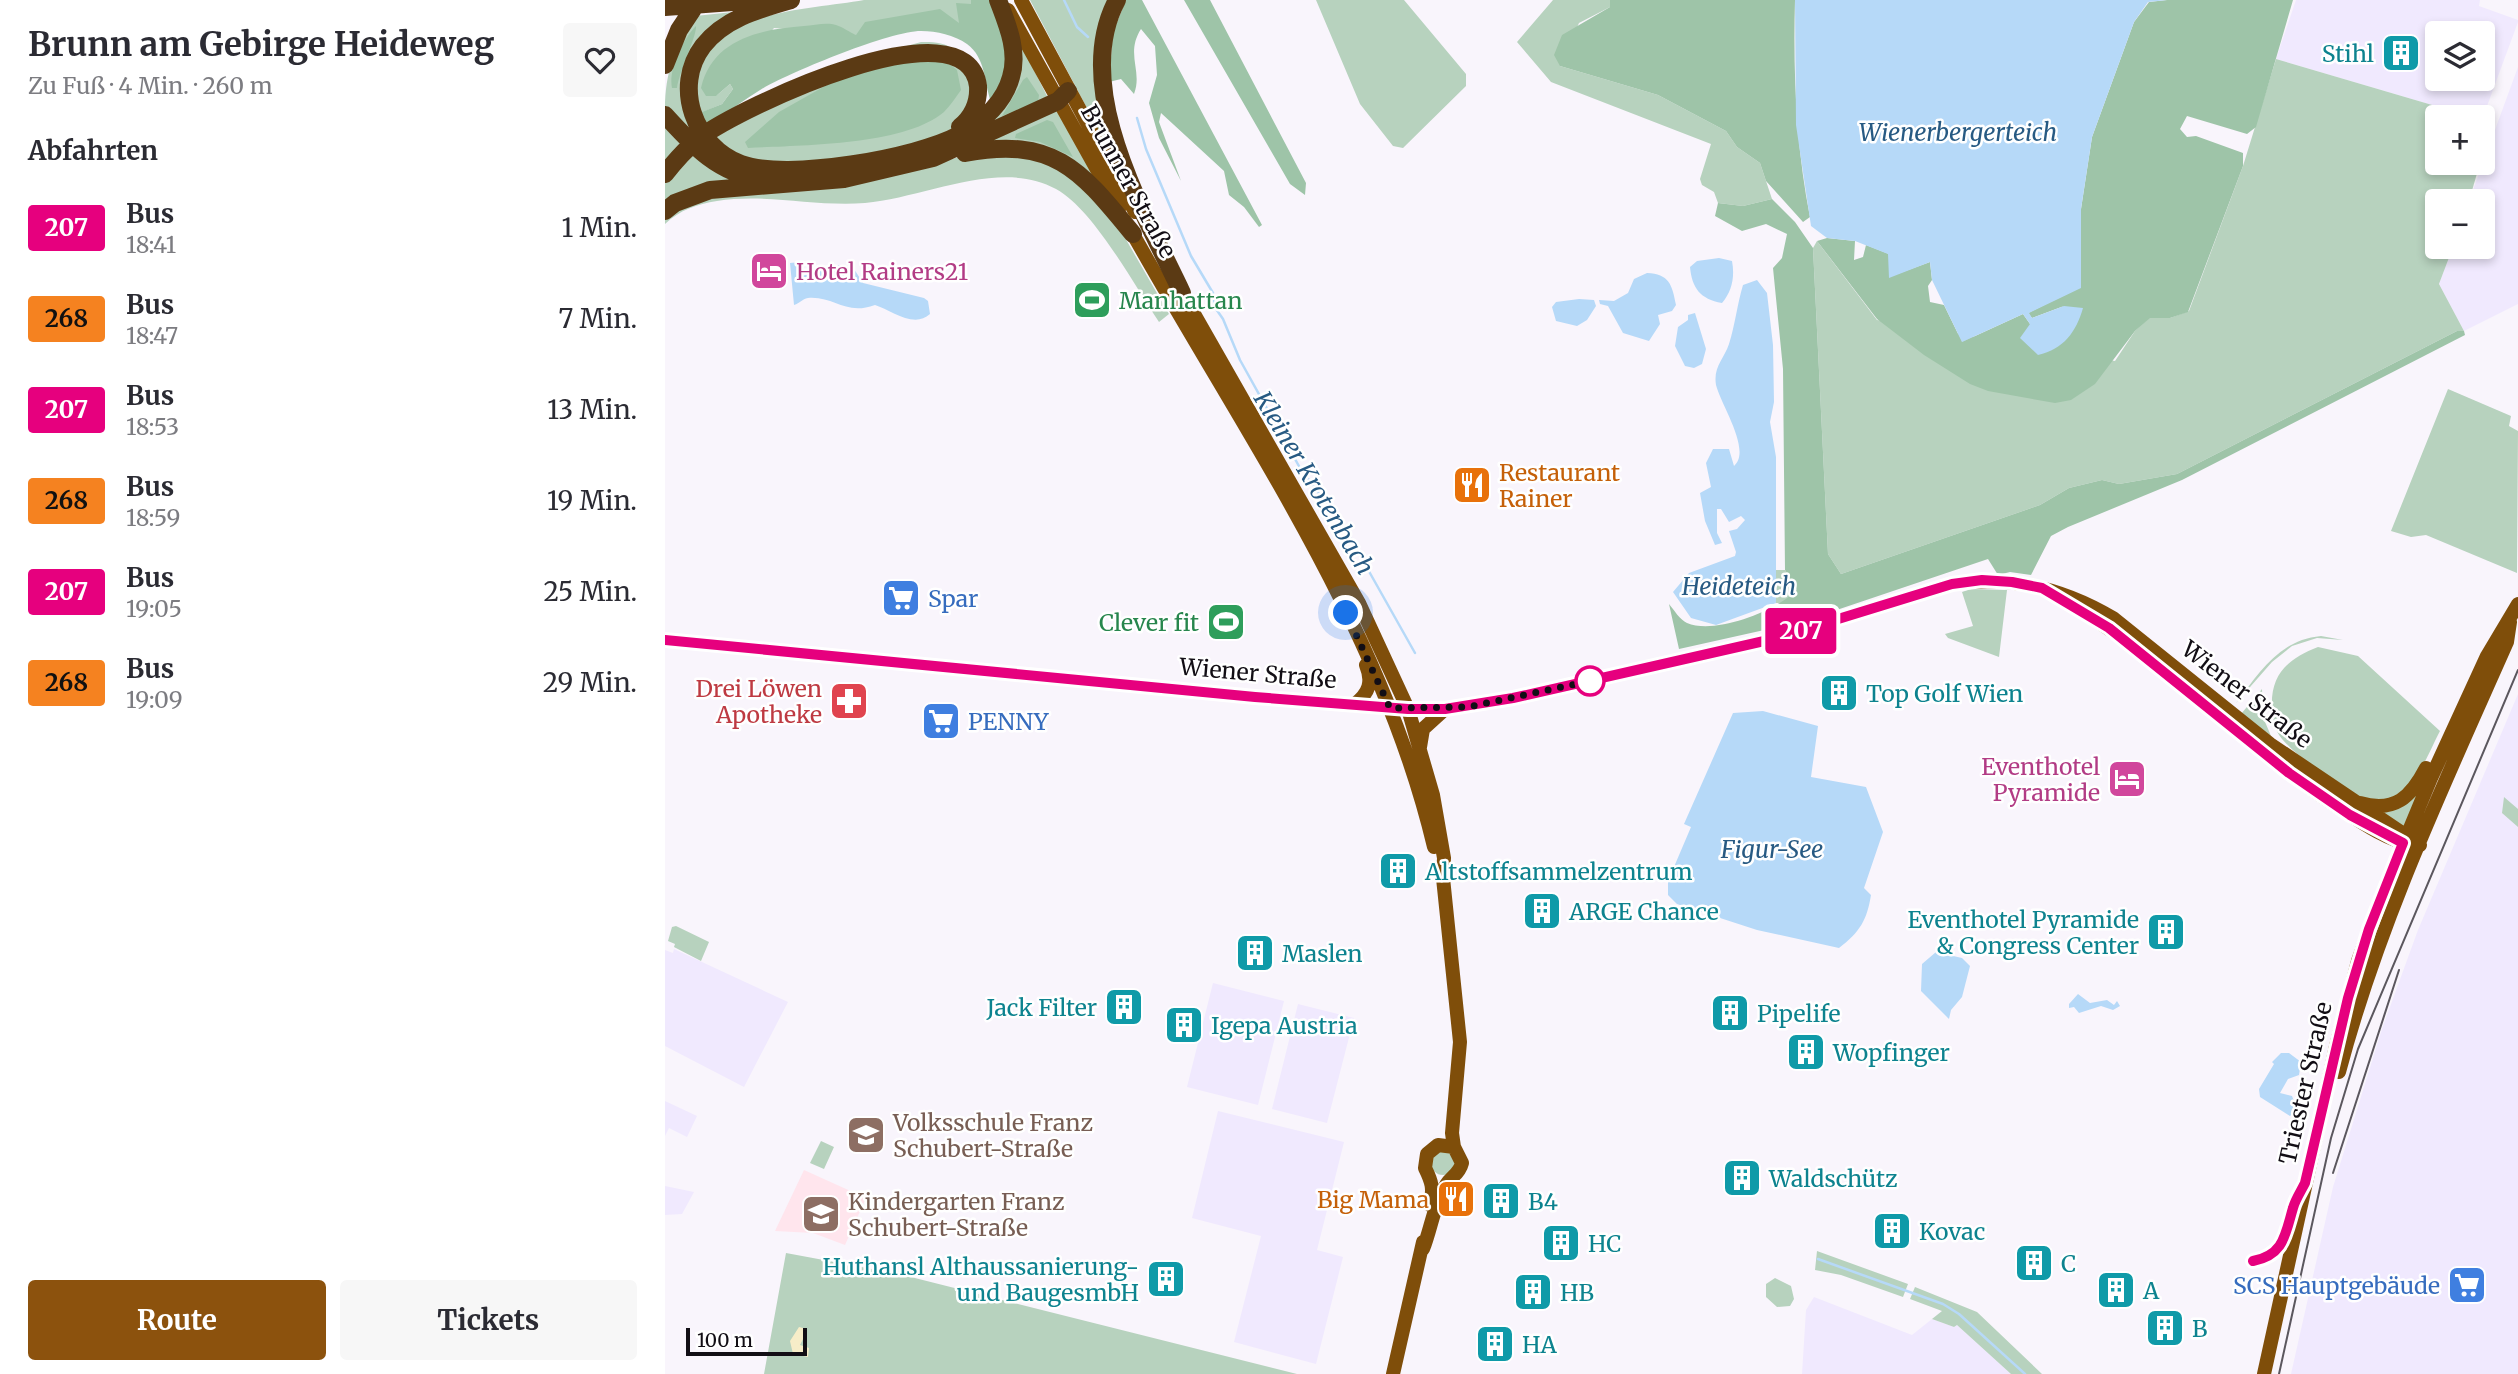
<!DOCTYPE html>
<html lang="de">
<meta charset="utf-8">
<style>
:root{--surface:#fff;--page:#f7f7f7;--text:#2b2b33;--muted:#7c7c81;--accent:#8c520d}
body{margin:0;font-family:Merriweather,serif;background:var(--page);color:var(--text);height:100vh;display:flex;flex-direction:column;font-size:26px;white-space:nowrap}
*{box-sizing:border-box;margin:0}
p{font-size:23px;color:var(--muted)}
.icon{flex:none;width:38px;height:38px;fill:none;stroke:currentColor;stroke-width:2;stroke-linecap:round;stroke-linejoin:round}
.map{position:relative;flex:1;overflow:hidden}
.details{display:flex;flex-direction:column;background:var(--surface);width:665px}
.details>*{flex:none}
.badge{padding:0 14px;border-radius:5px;font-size:24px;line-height:46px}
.controls{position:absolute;left:1760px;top:21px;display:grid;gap:14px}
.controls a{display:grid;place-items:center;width:70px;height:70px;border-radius:7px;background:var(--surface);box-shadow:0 4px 10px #0003;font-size:35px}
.scale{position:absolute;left:21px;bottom:18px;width:121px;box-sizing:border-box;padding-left:7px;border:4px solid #120e15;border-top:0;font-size:19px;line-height:24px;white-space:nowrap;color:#120e15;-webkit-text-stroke:5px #fff;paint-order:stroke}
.you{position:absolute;width:35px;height:35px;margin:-18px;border:5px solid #fff;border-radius:50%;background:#1a73e8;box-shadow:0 0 0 10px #1a73e833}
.map>.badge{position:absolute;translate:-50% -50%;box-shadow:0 0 0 4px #fff}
h2{padding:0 28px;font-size:26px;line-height:63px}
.round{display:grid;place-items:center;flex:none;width:74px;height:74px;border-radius:7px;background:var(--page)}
.head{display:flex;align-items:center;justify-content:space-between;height:119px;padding:0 28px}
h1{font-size:33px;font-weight:700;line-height:52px}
.cta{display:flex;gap:14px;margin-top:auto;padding:14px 28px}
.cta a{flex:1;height:80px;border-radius:7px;background:var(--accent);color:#fff;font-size:28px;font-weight:700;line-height:80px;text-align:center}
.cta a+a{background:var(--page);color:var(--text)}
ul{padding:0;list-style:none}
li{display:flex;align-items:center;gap:21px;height:91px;padding:0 28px}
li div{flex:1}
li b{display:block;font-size:26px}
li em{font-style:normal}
li .badge{min-width:77px;font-weight:700;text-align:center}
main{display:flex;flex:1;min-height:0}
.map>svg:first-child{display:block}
.commercial{fill:#f0e9fe;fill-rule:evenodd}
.education{fill:#ffe5ed}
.green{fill:#b7d2be}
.forest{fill:#9ec4a8}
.sand{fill:#f7edc8}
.water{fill:#b6d9f8}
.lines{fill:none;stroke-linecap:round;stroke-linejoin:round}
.stream{stroke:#b6d9f8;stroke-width:2.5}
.major{stroke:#7f4e0a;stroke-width:14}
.highway{stroke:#5b3a14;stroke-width:18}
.tram{stroke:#5b575e;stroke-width:2}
.line-casing{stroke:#fff;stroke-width:16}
.line{stroke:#e6007e;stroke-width:10}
.walk{stroke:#120e15;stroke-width:7;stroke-dasharray:0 12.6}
.stop-dot{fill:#fff;stroke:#e6007e;stroke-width:3.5}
.labels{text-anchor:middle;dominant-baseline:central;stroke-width:5;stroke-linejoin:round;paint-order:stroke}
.culture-label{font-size:23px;fill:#0d838f;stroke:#fff;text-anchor:start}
.street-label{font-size:23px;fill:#120e15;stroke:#fff}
.hotel-label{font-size:23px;fill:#b23c85;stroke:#fff;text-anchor:start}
.leisure-label{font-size:23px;fill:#27864d;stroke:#fff;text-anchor:start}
.food-label{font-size:23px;fill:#c56008;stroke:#fff;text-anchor:start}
.shop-label{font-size:23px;fill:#366cbe;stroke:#fff;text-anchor:start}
.health-label{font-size:23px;fill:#be3a42;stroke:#fff;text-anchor:end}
.education-label{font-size:23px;fill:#785e54;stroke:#fff;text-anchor:start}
.water-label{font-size:24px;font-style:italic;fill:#275a83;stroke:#fff}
</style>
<main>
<section class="details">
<div class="head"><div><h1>Brunn am Gebirge Heideweg</h1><p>Zu Fuß · 4 Min. · 260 m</p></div><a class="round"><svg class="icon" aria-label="heart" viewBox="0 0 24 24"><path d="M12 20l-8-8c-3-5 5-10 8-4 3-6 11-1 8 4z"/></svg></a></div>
<h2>Abfahrten</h2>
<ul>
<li><span class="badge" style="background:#e6007e;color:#fff">207</span><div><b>Bus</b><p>18:41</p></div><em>1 Min.</em></li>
<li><span class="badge" style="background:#f58220;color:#111">268</span><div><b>Bus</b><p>18:47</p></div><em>7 Min.</em></li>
<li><span class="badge" style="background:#e6007e;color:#fff">207</span><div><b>Bus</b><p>18:53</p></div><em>13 Min.</em></li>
<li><span class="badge" style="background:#f58220;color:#111">268</span><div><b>Bus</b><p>18:59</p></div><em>19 Min.</em></li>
<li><span class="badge" style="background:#e6007e;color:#fff">207</span><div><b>Bus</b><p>19:05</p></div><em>25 Min.</em></li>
<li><span class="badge" style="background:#f58220;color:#111">268</span><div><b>Bus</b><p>19:09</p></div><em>29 Min.</em></li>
</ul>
<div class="cta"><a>Route</a><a>Tickets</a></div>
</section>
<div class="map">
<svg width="1853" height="1374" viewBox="0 0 1853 1374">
<rect width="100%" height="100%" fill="#f9f5fc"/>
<path class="commercial" d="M1631,0H1815L1814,6L1853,20V22L1818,117H1808L1611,59ZM1773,33H1818V79H1773Z
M1853,67V304L1799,331L1774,284L1788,247H1818V201H1804Z
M1853,694V1374H1626L1668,1187L1717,1029L1753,930Z
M9,949L123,1002L79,1087L0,1046V950L8,953Z
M548,983L619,1001L593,1105L522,1087Z
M633,1004L689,1018L662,1123L607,1109Z
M0,1101L32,1116L22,1137L4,1128L0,1136Z
M553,1111L679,1142L652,1250L678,1257L651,1364L569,1342L596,1236L527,1218Z
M0,1186L29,1192L17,1214L0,1215Z
M1149,1297L1247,1335L1267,1319L1289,1327L1292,1325L1346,1374H1137L1141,1310Z"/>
<path class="education" d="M139,1170L201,1198L180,1245L148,1233L110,1231Z"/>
<path class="green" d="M199,0H306L307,4L295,24L191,35L109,28L51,96L65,84L68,89L57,104L38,112L43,126L35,122C34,108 27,87 31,74C49,9 145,10 199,0Z
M365,0H447L434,47L464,188Z
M651,0H739L801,74V86L738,148L728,146L695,104Z
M888,0H945V7L914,23L895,66L993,95L1061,131L1072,147L1095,163L1107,199L1078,206L1053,203L1049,192L1037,185L1035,179L1046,144L886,82L852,42Z
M78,11C63,20 47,28 36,43C3,87 25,152 77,168C140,188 284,160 330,113C343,99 353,79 353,60C354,52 350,47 354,40L384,100C299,142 151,210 58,164C34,153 17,128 0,109C0,73 10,45 30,16Z
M256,42C267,42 277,42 287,48C309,61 315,99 298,119C267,155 126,171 81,161C70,158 58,148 49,141L60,127L188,61Z
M1611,59L1808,117H1773V163H1815L1804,201H1773V247H1788L1774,284L1799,331H1792L1512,474L1454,484L1437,480L1404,488L1375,505L1176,574L1163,554L1148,248L1152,241L1212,320L1450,361L1470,331L1485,317L1505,318L1524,311L1578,166Z
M388,109L392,110L435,184L413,167L316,146Z
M0,120L23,144L0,168Z
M28,150L71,180L0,207V181Z
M353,152L410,174L459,236L504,314L494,322C469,285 429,210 391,189C335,158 260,198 200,203C150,207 101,193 52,201C32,204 15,210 0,224V216L30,199L257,166L299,156Z
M1783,389L1846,416L1844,426L1853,431L1852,573L1761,535L1746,537L1726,531Z
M1110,570H1120L1132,590L1119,603H1111Z
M1306,589L1342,590L1334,657L1283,638L1280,634L1308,626L1297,592Z
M1656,636L1678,640L1652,638L1627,646L1607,662L1571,703C1595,672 1614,640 1656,636Z
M1653,647L1693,656L1775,731C1763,753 1749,796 1721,801C1700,805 1684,790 1668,779C1650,768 1632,756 1617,739C1610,731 1608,720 1607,709C1605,675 1622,659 1653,647Z
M1597,689L1598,717L1606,736L1576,714Z
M1758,782L1739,827L1712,813Z
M1839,797L1853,809V827L1837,813Z
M11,926L44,942L36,961L9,947L10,944L3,941L7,927Z
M156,1141L169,1147L159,1169L145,1163Z
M766 1163a12 12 0 1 1 24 0a12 12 0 1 1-24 0Z
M1152,1251L1243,1284L1238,1297L1176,1275L1150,1270Z
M121,1253L234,1274L632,1374H99Z
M1110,1278L1126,1286L1129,1299L1125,1306L1112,1307L1101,1297V1284Z
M1250,1287L1312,1312L1377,1374H1346L1292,1325L1289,1327L1267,1319L1277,1311L1245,1299Z"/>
<path class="forest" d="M306,0H326L332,11L344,64L326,102C319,82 321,58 302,44C289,35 272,31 256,31C225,31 129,71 100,87C80,99 62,113 43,126L37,112L57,104L68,89L65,84L51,96H41L36,88C47,39 96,29 139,26C149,25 163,22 171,25C178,27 184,32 191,35L200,22L275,9L294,23L291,3L306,4Z
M461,0H477L597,225L594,227L579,207L564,195L559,171L496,113L494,122L516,181L494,138L484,103L492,75L490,46L476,29C460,54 478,71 469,94L456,79L444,82L448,32Z
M519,0H545L641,183L640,195L625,184Z
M945,0H1130C1128,71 1131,147 1145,217L1138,222L1101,181L1095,163L1072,147L1061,131L993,95L895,66L889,55L897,35L945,7Z
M1502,0H1628L1591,127L1582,134L1522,116L1515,129L1522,137L1531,136L1578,153V166L1523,312L1505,318H1485L1470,331L1430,384L1406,400L1390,403L1323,391L1305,384L1259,355L1212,319L1152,241L1162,238L1190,241L1189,260L1198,257L1201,245L1224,254V277L1265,262L1267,280L1263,286L1265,302L1279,305L1297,342L1358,314L1365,324L1399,306L1367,318L1363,313L1416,287V209L1427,137L1469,22L1484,2Z
M31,26C32,36 14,72 12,88H7C3,70 18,39 31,26Z
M276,57L292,70L296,90C291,97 285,106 279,112C239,146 135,145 83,148L80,142L114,112L199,64Z
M362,77L374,95L373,102L337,116L358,80Z
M382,120L388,122L408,157L375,142L350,138L351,134Z
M1107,199L1130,222L1148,248L1163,554L1176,574L1375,505L1404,488L1437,480L1454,484L1512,474L1792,331H1799L1800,335L1517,480L1403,527L1386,536L1366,575L1345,572L1333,575L1323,559L1139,621L1014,649L1004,604C1009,610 1015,620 1022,623C1050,635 1111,611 1132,590L1120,570L1118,369L1108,268L1117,258L1122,234L1101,224L1077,231L1050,216L1053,203L1078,206Z"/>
<path class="sand" d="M134,1327L138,1328L140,1335L135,1345L144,1348L143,1357L128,1354L125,1341Z"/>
<path class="water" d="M1130,0H1502L1483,2L1469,22L1427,137L1416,209V288L1364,313L1367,318L1399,306L1418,308C1411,332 1399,349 1373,355L1355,338L1365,324L1358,314L1297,342L1267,280L1265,262L1224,278L1223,254L1190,241L1162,238L1146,226L1131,125Z
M1054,258L1067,261C1070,277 1067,291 1057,303C1035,299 1027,288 1025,267L1032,261Z
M136,262L137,276L174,265L189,269L198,283L259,298L263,301L265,314C249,329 226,310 210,305C180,316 170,296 143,298C137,299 135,303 129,305L125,263Z
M982,273C1004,274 1007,284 1011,305L1007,311L993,315L995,324L984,341L958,333L943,306L935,304L934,300L949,301L963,293L969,279Z
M1092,280L1102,293L1108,345L1109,402L1105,422L1111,457V603L1051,625L1026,618L1008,592L1024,573L1070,556L1071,552L1064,531L1072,529L1080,520L1076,516L1064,522L1056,509H1052V533L1057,543L1050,545L1040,521L1035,493L1046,487L1041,463L1048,449H1064L1069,466C1087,451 1056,405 1051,385C1048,367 1059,359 1064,344C1070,325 1072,305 1078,285Z
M914,299L929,300L931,306L922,320L912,326L891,321L887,307L891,302Z
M1030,313L1041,349L1037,364L1029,368L1020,366L1010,346L1013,327L1023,320V315Z
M1098,711L1153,726L1146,777L1201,787L1218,832L1199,888L1206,895C1202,920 1195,932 1174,948L1092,930L1012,904L1003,895V881L1026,827L1019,824L1068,713Z
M1271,952L1297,958L1305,966L1297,997L1286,1010L1284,1019L1256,991L1257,964Z
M1413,994L1425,1003L1442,1000L1449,1005L1452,1001L1455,1006L1448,1010L1436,1006L1414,1013L1409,1007L1404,1008V1004Z
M1616,1053H1624L1636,1062L1634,1075L1623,1079L1615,1093L1627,1096L1632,1109L1625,1116L1595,1097L1594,1089L1609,1064L1607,1062Z"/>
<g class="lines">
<path class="stream" d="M399,0L412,27L423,37
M472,118L481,149L526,256L548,293L549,306L558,319L575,360L635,468L679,527L750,653
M1153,1259L1278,1304L1294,1314L1360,1374"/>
<path class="major" d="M356,0L470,212
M343,10L454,209
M464,227C575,427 716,622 769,847
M512,284L694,603L743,709L768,795L779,858L778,878L795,1042L787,1133L789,1147L797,1163C794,1175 786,1176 781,1185C769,1204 766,1229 758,1249
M1417,611C1509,669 1584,750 1676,809C1697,823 1723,841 1748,845
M0,640L590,697L743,709H780L848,698L1108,639L1287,584C1344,575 1399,589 1448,618L1605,744L1755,845
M690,704C704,693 708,682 701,665
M755,747L758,729L780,709
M1695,803C1730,813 1746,797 1761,768
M1674,1072C1713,924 1780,782 1842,642L1845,622
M765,1205C769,1189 767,1182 760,1168L762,1154L773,1145L789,1147
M728,1374L758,1242
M1599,1374L1671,1046L1693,961L1714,903L1766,778L1822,656L1853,604"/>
<path class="highway" d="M126,0C95,9 60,18 38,46C7,87 30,147 76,164C122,181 252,158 294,135C317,122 339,103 346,77C354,51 342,24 333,0
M452,0C405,88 479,212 517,293
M0,7L94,0
M0,65L14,30L34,0
M0,115C29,147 53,173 97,180
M300,153C390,136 416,171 468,234
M0,174C10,161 21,149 33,139C77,106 302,0 313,86C314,102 307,117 295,127
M0,211L10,203L45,190L179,179L268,158L393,101L403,91"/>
<path class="tram" d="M1668,1173L1734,970
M1614,1374L1666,1138L1693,1049L1853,670"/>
</g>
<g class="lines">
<defs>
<path id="line" d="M0,640L590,697L743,709H780L848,698L1108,639L1287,584L1317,580L1347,582L1377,588L1444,628L1624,773L1685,815L1738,843L1704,929L1683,998L1640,1183C1636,1191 1630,1200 1628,1208C1620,1235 1619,1255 1588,1261"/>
</defs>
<use href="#line" class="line-casing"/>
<use href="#line" class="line"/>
<path class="walk" d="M681,613L725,708L803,707L925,681"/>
</g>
<defs>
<symbol id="building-square" viewBox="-11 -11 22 22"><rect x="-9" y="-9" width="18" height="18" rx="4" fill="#0f9aa8" stroke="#fff"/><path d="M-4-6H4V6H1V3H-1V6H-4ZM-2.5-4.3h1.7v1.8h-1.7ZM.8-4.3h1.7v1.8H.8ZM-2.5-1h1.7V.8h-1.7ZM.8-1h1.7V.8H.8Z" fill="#fff"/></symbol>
<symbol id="hotel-square" viewBox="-11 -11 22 22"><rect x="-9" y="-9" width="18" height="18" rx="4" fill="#d1479c" stroke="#fff"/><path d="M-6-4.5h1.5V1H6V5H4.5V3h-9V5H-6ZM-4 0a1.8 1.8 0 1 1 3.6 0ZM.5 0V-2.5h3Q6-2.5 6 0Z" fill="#fff"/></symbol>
<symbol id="stadium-square" viewBox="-11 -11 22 22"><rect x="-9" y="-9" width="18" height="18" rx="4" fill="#2e9e5b" stroke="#fff"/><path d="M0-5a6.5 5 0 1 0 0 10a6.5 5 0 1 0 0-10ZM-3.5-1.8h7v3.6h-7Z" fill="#fff"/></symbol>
<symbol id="restaurant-square" viewBox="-11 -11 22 22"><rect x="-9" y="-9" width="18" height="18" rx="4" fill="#e8710a" stroke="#fff"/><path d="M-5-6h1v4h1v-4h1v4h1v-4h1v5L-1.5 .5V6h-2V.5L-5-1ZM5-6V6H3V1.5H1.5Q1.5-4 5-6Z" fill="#fff"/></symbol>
<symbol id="supermarket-square" viewBox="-11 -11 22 22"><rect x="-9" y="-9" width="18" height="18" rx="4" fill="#3f7fe0" stroke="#fff"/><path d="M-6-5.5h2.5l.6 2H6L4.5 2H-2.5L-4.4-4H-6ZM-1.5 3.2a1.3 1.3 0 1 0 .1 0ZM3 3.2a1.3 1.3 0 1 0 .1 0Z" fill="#fff"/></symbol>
<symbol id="pharmacy-square" viewBox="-11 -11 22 22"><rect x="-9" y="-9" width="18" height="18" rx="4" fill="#e0444e" stroke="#fff"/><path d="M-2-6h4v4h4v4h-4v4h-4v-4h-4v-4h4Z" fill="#fff"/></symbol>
<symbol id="school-square" viewBox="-11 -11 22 22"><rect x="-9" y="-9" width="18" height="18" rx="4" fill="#8d6e63" stroke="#fff"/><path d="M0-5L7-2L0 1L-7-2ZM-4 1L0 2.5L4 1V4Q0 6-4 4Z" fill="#fff"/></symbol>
</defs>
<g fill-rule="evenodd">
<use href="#building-square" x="1714" y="31" width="44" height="44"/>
<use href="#hotel-square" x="82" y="249" width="44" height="44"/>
<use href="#stadium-square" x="405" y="278" width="44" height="44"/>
<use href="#restaurant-square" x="785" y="463" width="44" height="44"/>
<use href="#supermarket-square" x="214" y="576" width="44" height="44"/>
<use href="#stadium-square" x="539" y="600" width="44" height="44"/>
<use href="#building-square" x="1152" y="671" width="44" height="44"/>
<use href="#pharmacy-square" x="162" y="679" width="44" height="44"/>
<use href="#supermarket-square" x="254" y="699" width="44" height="44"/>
<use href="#hotel-square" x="1440" y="757" width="44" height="44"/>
<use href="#building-square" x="711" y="849" width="44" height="44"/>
<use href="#building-square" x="855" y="889" width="44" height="44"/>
<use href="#building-square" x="1479" y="910" width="44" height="44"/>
<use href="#building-square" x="568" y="931" width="44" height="44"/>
<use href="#building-square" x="437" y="985" width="44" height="44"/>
<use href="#building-square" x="1043" y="991" width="44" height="44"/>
<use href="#building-square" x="497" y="1003" width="44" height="44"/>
<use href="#building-square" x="1119" y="1030" width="44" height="44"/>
<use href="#school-square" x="179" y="1113" width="44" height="44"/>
<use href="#building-square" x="1055" y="1156" width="44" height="44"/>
<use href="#restaurant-square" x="769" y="1177" width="44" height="44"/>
<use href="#building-square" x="814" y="1179" width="44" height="44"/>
<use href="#school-square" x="134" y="1192" width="44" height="44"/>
<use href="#building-square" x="1205" y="1209" width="44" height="44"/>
<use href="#building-square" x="874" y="1221" width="44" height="44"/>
<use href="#building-square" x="1347" y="1241" width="44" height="44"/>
<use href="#building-square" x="479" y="1257" width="44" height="44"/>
<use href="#supermarket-square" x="1780" y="1263" width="44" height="44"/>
<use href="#building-square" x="1429" y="1268" width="44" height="44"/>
<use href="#building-square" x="846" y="1270" width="44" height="44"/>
<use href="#building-square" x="1478" y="1306" width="44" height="44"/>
<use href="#building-square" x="808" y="1322" width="44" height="44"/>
</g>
<circle class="stop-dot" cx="925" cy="681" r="14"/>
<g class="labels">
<g class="culture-label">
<text x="1709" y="53" text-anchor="end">Stihl</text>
<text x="1201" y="693">Top Golf Wien</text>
<text x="760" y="871">Altstoffsammelzentrum</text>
<text x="904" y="911">ARGE Chance</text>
<text x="1474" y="919" text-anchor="end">Eventhotel Pyramide<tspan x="1474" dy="26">&amp; Congress Center</tspan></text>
<text x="617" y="953">Maslen</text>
<text x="432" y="1007" text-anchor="end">Jack Filter</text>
<text x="1092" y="1013">Pipelife</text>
<text x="546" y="1025">Igepa Austria</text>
<text x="1168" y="1052">Wopfinger</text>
<text x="1104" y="1178">Waldschütz</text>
<text x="863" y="1201">B4</text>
<text x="1254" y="1231">Kovac</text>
<text x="923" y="1243">HC</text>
<text x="1396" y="1263">C</text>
<text x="474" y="1266" text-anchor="end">Huthansl Althaussanierung-<tspan x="474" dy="26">und BaugesmbH</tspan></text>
<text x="1478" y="1290">A</text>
<text x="895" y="1292">HB</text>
<text x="1527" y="1328">B</text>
<text x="857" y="1344">HA</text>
</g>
<g class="street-label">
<text transform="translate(464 181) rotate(61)">Brunner Straße</text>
<text transform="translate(593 673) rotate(5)">Wiener Straße</text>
<text transform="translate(1582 694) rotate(38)">Wiener Straße</text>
<text transform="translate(1640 1083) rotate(-77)">Triester Straße</text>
</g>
<g class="hotel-label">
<text x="131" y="271">Hotel Rainers21</text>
<text x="1435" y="766" text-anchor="end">Eventhotel<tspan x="1435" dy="26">Pyramide</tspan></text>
</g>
<g class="leisure-label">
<text x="454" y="300">Manhattan</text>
<text x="534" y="622" text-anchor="end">Clever fit</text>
</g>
<g class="food-label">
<text x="834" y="472">Restaurant<tspan x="834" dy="26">Rainer</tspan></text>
<text x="764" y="1199" text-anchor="end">Big Mama</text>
</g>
<g class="shop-label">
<text x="263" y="598">Spar</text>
<text x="303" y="721">PENNY</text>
<text x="1775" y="1285" text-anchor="end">SCS Hauptgebäude</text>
</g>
<g class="health-label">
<text x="157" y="688">Drei Löwen<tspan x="157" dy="26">Apotheke</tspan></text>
</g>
<g class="education-label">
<text x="228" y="1122">Volksschule Franz<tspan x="228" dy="26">Schubert-Straße</tspan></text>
<text x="183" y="1201">Kindergarten Franz<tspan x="183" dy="26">Schubert-Straße</tspan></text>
</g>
<g class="water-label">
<text x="1293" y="132">Wienerbergerteich</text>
<text transform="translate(649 483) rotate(59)">Kleiner Krotenbach</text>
<text x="1074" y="586">Heideteich</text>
<text x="1107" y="849">Figur-See</text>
</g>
</g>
</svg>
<div class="controls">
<a><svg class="icon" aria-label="layers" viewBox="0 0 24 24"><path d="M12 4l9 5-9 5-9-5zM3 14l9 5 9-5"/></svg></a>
<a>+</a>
<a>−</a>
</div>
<div class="scale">100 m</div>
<div class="you" style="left:681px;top:613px"></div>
<b class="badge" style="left:1136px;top:631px;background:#e6007e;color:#fff">207</b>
</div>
</main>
